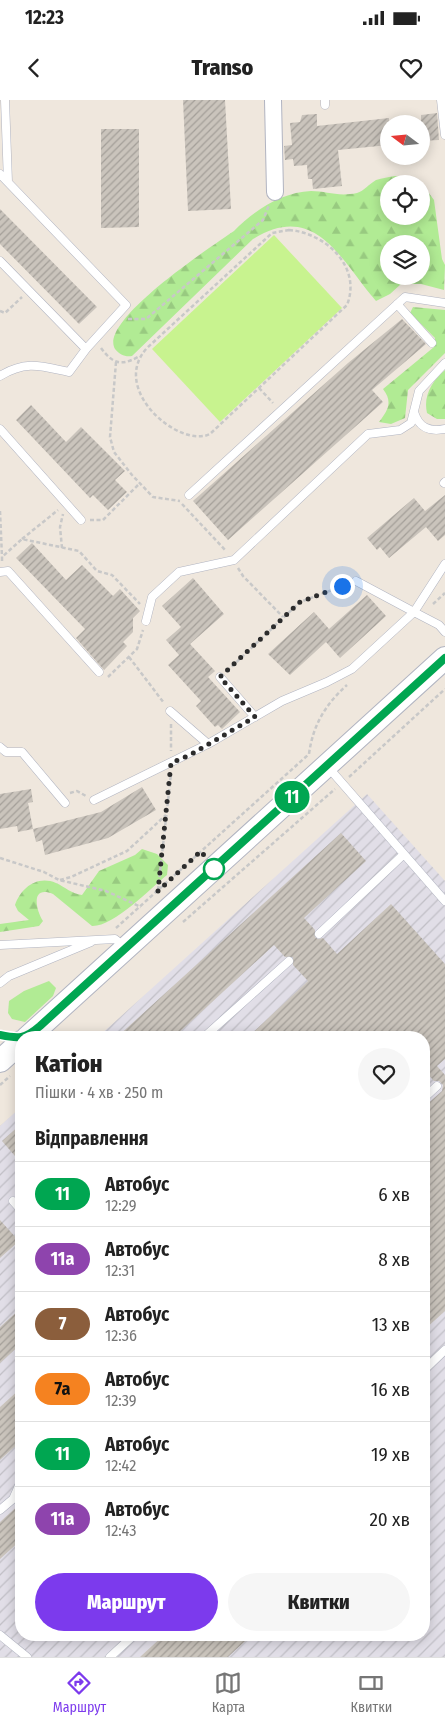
<!DOCTYPE html>
<html lang="uk">
<meta charset="utf-8">
<style>
:root{--surface:#fff;--page:#f6f6f6;--text:#222;--muted:#767676;--line:#e0e0e0;--accent:#7c3aed}
body{margin:0;font-family:"Fira Sans Condensed",sans-serif;background:var(--page);color:var(--text);height:100vh;display:flex;flex-direction:column;font-size:19px;white-space:nowrap}
*{box-sizing:border-box;margin:0}
p{font-size:16px;color:var(--muted)}
.icon{flex:none;width:28px;height:28px;fill:none;stroke:currentColor;stroke-width:2;stroke-linecap:round;stroke-linejoin:round}
.map{position:relative;flex:1;overflow:hidden}
.panel{position:absolute;left:15px;top:931px;width:415px;height:610px;display:flex;flex-direction:column;background:var(--surface);border-radius:20px;box-shadow:0 2px 12px #0003}
.panel>*{flex:none}
.badge{padding:0 10px;border-radius:16px;font-size:18px;line-height:32px}
.needle{width:32px;rotate:286deg}
.buttons{position:absolute;left:380px;top:15px;display:grid;gap:10px}
.buttons a{display:grid;place-items:center;width:50px;height:50px;border-radius:50%;background:var(--surface);box-shadow:0 2px 12px #0003;font-size:25px}
.you{position:absolute;width:25px;height:25px;margin:-12px;border:4px solid #fff;border-radius:50%;background:#1a73e8;box-shadow:0 0 0 8px #1a73e833}
.map>.badge{position:absolute;translate:-50% -50%;box-shadow:0 0 0 2px #fff}
h2{padding:0 20px;font-size:19px;line-height:45px}
.round{display:grid;place-items:center;flex:none;width:52px;height:52px;border-radius:26px;background:var(--page)}
.head{display:flex;align-items:center;justify-content:space-between;height:85px;padding:0 20px}
h1{font-size:24px;font-weight:800;line-height:38px}
.action{display:flex;gap:10px;margin-top:auto;padding:10px 20px}
.action a{flex:1;height:58px;border-radius:30px;background:var(--accent);color:#fff;font-size:20px;font-weight:800;line-height:58px;text-align:center}
.action a+a{background:var(--page);color:var(--text)}
ul{padding:0;list-style:none}
li{display:flex;align-items:center;gap:15px;height:65px;padding:0 20px;border-top:1px solid var(--line)}
li div{flex:1}
li b{display:block;font-size:19px}
li em{font-style:normal}
li .badge{min-width:55px;font-weight:700;text-align:center}
.status{display:flex;justify-content:space-between;align-items:center;height:35px;padding:0 25px;background:var(--surface);direction:ltr}
.status svg{height:14px;fill:currentColor}
header{display:flex;justify-content:space-between;align-items:center;height:65px;padding:0 20px;background:var(--surface);font-size:22px;font-weight:800}
.menu{display:flex;justify-content:space-around;align-items:center;height:70px;border-top:1px solid var(--line);background:var(--surface);font-size:14px;color:var(--muted)}
.menu a{display:grid;justify-items:center;gap:2px}
.menu .selected{color:var(--accent)}
.map>svg:first-child{display:block}
.industrial{fill:url(#industrial-furrows)}
.grass{fill:#b1eb94}
.forest{fill:url(#forest-firs);fill-rule:evenodd}
.pitch{fill:#c8f38f}
.building{fill:url(#building-hatch)}
.lines{fill:none;stroke-linecap:round;stroke-linejoin:round}
.lane-casing{stroke:#b1b4c1;stroke-width:9}
.street-casing{stroke:#b1b4c1;stroke-width:18}
.secondary-casing{stroke:#b1b4c1;stroke-width:24}
.path{stroke:#c8c8c8;stroke-width:2.5;stroke-dasharray:4 2.5;stroke-linecap:butt}
.lane{stroke:#fff;stroke-width:8}
.street{stroke:#fff;stroke-width:16}
.secondary{stroke:#fff;stroke-width:22}
.line-casing{stroke:#fff;stroke-width:11}
.line{stroke:#00a651;stroke-width:8}
.walk{stroke:#2c2c2c;stroke-width:5;stroke-dasharray:0 9}
.stop-dot{fill:#fff;stroke:#00a651;stroke-width:2.5}
</style>
<div class="status"><b>12:23</b><svg viewBox="0 0 49 12"><path d="M0 12V9h3v3zM5 12V6h3v6zM10 12V3h3v9zM15 12V0h3v12zM26 1h20v11H26zM47 4h2v5h-2z"/></svg></div>
<header><svg class="icon" aria-label="back" viewBox="0 0 24 24"><path d="M15 5l-7 7 7 7"/></svg>Transo<svg class="icon" aria-label="heart" viewBox="0 0 24 24"><path d="M12 20l-8-8c-3-5 5-10 8-4 3-6 11-1 8 4z"/></svg></header>
<div class="map">
<svg width="445" height="1557" viewBox="0 0 445 1557">
<defs>
<pattern id="industrial-furrows" width="10" height="10" patternUnits="userSpaceOnUse" patternTransform="scale(1.25)"><rect width="10" height="10" fill="#e1dee7"/><path d="M-1 1l2-2M0 10L10 0M9 11l2-2" fill="none" stroke="#c1bfc6"/></pattern>
<pattern id="forest-firs" width="22" height="20" patternUnits="userSpaceOnUse" patternTransform="scale(1.25)"><rect width="22" height="20" fill="#b1eb94"/><path d="M5 1l3.5 6h-7zM16 11l3.5 6h-7z" fill="#98ca80"/></pattern>
<pattern id="building-hatch" width="6" height="6" patternUnits="userSpaceOnUse" patternTransform="scale(1.25)"><rect width="6" height="6" fill="#cac4bc"/><path d="M-1 1l2-2M0 6l6-6M5 7l2-2" fill="none" stroke="#a49f99"/></pattern>
</defs>
<rect width="100%" height="100%" fill="#efe7dd"/>
<path class="industrial" d="M367,694L445,781V1557H0V1026L21,1007V1535H424V938L98,937Z"/>
<path class="grass" d="M49,881L56,888L53,896L25,922L12,919L8,913L9,901L24,891Z"/>
<path class="forest" d="M395,76L420,81L434,100L442,159L445,165L444,190L421,184H401L390,194L376,201C341,161 316,100 253,139L132,256C125,257 120,255 115,249C98,221 212,146 234,131C253,111 282,92 311,91C327,91 337,97 357,93C364,91 369,84 376,80C382,78 389,77 395,76ZM389,84H421V116H389ZM389,144H421V176H389Z
M413,207L445,210V253L408,290L405,318L391,324L379,322C388,310 393,302 383,289L434,247L435,238L410,213Z
M445,270V319H437L427,313C423,296 432,281 445,270Z
M142,749L157,754L168,765L167,775C150,789 113,827 92,826L53,794C30,785 36,810 43,821L39,826L0,832V824L29,820L18,811L15,805C21,788 37,775 56,783C65,787 72,794 82,795L99,771L135,755Z"/>
<path class="pitch" d="M274,135L342,208L220,322L152,249Z"/>
<path class="building" d="M183,0H225L231,109L188,111Z
M437,13L439,40L421,41V15Z
M317,14V26L389,18V45L338,50L342,86L313,89L312,79H308L307,65L294,66L293,59L285,60L284,46L292,45L290,23L300,22L302,15Z
M101,29H139V127L101,128Z
M0,109L97,207L79,224L0,144Z
M402,219L426,244L372,290L383,302L228,440L193,401L348,263Z
M31,305L66,342L81,327L125,371L115,380L127,392L108,410L93,395L90,398L16,320Z
M445,395V435L438,441L426,427L389,458L380,447L377,450L367,438L414,398L425,411Z
M32,443L66,480L82,465L113,496L120,489L140,511L133,518V532L123,542L127,546L104,570L76,538L85,529L16,458Z
M193,478L224,514L190,544L215,571L208,577L240,612L222,629L218,625L215,627L196,606L201,601L168,565L179,555L166,540L181,527L162,506Z
M367,495L386,516L340,558L326,542L290,575L268,554L314,512L329,529Z
M142,687L156,710L108,738L45,755L42,740L36,742L33,729L101,712Z
M31,689L33,702L28,703L33,729L18,732L17,726L0,729V694Z
M341,733L366,761L304,818L315,830V837L318,839L323,838L337,854L391,804L445,864V959L437,966L445,975V1211L424,1230V1024L428,1020L424,1016V1007L442,991L443,985L439,981H434L424,970V938H247L308,881L293,865V857H285L274,845L173,938H116Z
M21,1024V1063L2,1041Z
M0,1120L19,1141L0,1158Z
M21,1208V1244L0,1263V1227Z
M21,1288V1341L0,1360V1307Z
M21,1403V1440L0,1459V1422Z
M164,1535H252L228,1557H140Z"/>
<g class="lines">
<defs>
<path id="lane" d="M5,0L8,82
M325,0V5
M441,0L445,35
M0,74L126,205L86,249L0,161
M397,204L432,243
M0,276C26,260 41,266 69,272L86,249
M414,312C419,328 429,332 445,329
M0,329L81,420
M444,383L445,382
M189,395L405,197L445,203
M0,472L8,471L99,572
M356,481L414,512L445,464
M146,521L152,497L179,472L234,460L368,334L400,330L411,323L419,291L445,263
M220,577L255,617
M208,644L282,601L327,582L352,569L414,512L439,525L445,532
M0,647L6,652H22L65,703
M328,667L445,801
M94,700L208,644L170,611
M319,834L404,754
M0,845L115,839L125,847
M0,883L9,876L91,842
M0,935L18,938
M203,938L289,861
M424,998L437,986
M13,1101L21,1110
M424,1270L445,1250
M0,1410L13,1399L21,1381
M0,1535L27,1557
M110,1557L134,1535"/>
<path id="street" d="M273,0L275,92"/>
<path id="secondary" d="M27,938L445,558
M0,961L21,942"/>
</defs>
<use href="#lane" class="lane-casing"/>
<use href="#street" class="street-casing"/>
<use href="#secondary" class="secondary-casing"/>
<path class="path" d="M289,130C326,133 362,167 347,205L210,334C179,349 109,289 147,248L272,133Z
M0,211L5,213L22,197
M128,219H146L263,120L269,105
M101,248C113,264 121,266 138,257
M116,262L110,337L114,352L132,375L153,397L180,401
M259,288L273,303
M182,404L226,451
M0,411L2,457
M90,420H103L140,383
M22,439L58,410
M62,448L60,427L63,414
M2,461V457L22,439L79,451L97,471L112,475L140,504
M238,468L243,476L283,517
M433,504L445,493
M129,557L164,603
M227,571L300,502L348,484
M108,577L137,549L143,530
M171,624V651
M349,677L445,589
M70,693L77,691L86,696
M0,758L44,772L59,780L106,791L141,807
M60,780L71,777L127,751L166,715
M158,790L171,674
M183,822L335,689
M116,828L309,654C313,625 325,605 347,585
M0,985L10,976"/>
<use href="#lane" class="lane"/>
<use href="#street" class="street"/>
<use href="#secondary" class="secondary"/>
</g>
<g class="lines">
<defs>
<path id="line" d="M0,935C19,939 25,939 40,926L445,558"/>
</defs>
<use href="#line" class="line-casing"/>
<use href="#line" class="line"/>
<path class="walk" d="M214,769L201,751L158,791L171,663L190,655L255,617L220,577L300,502L342,486"/>
</g>
<circle class="stop-dot" cx="214" cy="769" r="10"/>
</svg>
<div class="buttons">
<a><svg class="needle" viewBox="-14 -14 28 28"><path d="M0-13l5 13h-10z" fill="#e53935"/><path d="M0 13l5-13h-10z" fill="#767676"/></svg></a>
<a><svg class="icon" aria-label="locate" viewBox="0 0 24 24"><circle cx="12" cy="12" r="6"/><path d="M12 2v4M12 18v4M2 12h4M18 12h4"/></svg></a>
<a><svg class="icon" aria-label="layers" viewBox="0 0 24 24"><path d="M12 4l9 5-9 5-9-5zM3 14l9 5 9-5"/></svg></a>
</div>
<div class="you" style="left:342px;top:486px"></div>
<b class="badge" style="left:292px;top:697px;background:#00a651;color:#fff">11</b>
<section class="panel">
<div class="head"><div><h1>Катіон</h1><p>Пішки · 4 хв · 250 m</p></div><a class="round"><svg class="icon" aria-label="heart" viewBox="0 0 24 24"><path d="M12 20l-8-8c-3-5 5-10 8-4 3-6 11-1 8 4z"/></svg></a></div>
<h2>Відправлення</h2>
<ul>
<li><span class="badge" style="background:#00a651;color:#fff">11</span><div><b>Автобус</b><p>12:29</p></div><em>6 хв</em></li>
<li><span class="badge" style="background:#8e44ad;color:#fff">11а</span><div><b>Автобус</b><p>12:31</p></div><em>8 хв</em></li>
<li><span class="badge" style="background:#8b5e3c;color:#fff">7</span><div><b>Автобус</b><p>12:36</p></div><em>13 хв</em></li>
<li><span class="badge" style="background:#f58220;color:#111">7а</span><div><b>Автобус</b><p>12:39</p></div><em>16 хв</em></li>
<li><span class="badge" style="background:#00a651;color:#fff">11</span><div><b>Автобус</b><p>12:42</p></div><em>19 хв</em></li>
<li><span class="badge" style="background:#8e44ad;color:#fff">11а</span><div><b>Автобус</b><p>12:43</p></div><em>20 хв</em></li>
</ul>
<div class="action"><a>Маршрут</a><a>Квитки</a></div>
</section>
</div>
<nav class="menu">
<a class="selected"><svg class="icon" aria-label="directions" viewBox="0 0 24 24"><path d="M12 3l9 9-9 9-9-9zM9 14v-3h6M13 9l2 2-2 2"/></svg>Маршрут</a>
<a><svg class="icon" aria-label="map" viewBox="0 0 24 24"><path d="M3 6l6-2 6 2 6-2v14l-6 2-6-2-6 2zM9 4v14M15 6v14"/></svg>Карта</a>
<a><svg class="icon" aria-label="tickets" viewBox="0 0 24 24"><path d="M3 7h18v10H3zM15 7v10"/></svg>Квитки</a>
</nav>
